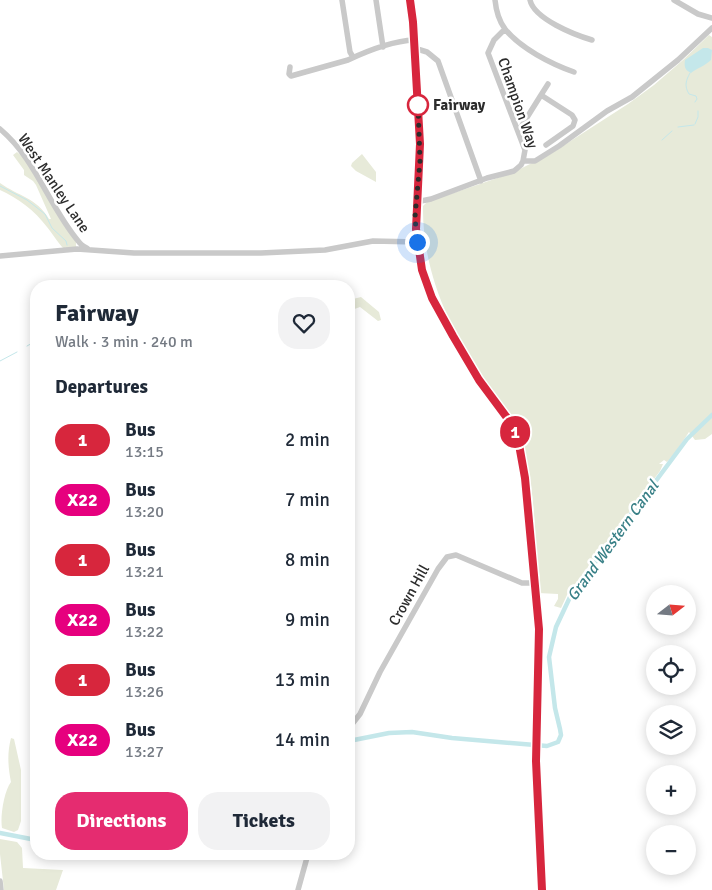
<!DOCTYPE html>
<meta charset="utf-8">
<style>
:root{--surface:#fff;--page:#f2f2f3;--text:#1f2937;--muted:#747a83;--accent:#e52c70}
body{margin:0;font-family:Signika,sans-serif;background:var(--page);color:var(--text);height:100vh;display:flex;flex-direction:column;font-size:19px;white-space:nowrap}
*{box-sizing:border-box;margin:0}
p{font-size:16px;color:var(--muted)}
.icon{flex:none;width:28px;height:28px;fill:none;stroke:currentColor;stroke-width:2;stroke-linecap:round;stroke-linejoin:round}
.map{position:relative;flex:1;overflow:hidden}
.details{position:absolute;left:30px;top:280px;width:325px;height:580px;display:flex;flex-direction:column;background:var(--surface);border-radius:20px;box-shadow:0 2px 12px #0003}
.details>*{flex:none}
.badge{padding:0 10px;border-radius:16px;font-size:18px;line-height:32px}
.needle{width:32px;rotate:73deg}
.controls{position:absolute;left:646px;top:585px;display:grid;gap:10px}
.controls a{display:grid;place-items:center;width:50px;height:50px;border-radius:50%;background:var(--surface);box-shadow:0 2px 12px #0003;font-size:25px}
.you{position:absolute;width:25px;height:25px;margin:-12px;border:4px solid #fff;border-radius:50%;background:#1a73e8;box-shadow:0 0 0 8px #1a73e833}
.map>.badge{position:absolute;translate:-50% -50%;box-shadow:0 0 0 2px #fff}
h2{padding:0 25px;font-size:19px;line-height:45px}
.round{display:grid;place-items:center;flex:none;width:52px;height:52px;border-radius:20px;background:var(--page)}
.head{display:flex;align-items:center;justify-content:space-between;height:85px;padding:0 25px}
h1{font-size:24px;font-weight:700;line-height:38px}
.action{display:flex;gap:10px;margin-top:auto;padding:10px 25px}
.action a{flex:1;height:58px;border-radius:20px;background:var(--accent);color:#fff;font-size:20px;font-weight:700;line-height:58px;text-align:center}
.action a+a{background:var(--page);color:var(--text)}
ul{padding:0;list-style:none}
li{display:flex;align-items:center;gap:15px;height:60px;padding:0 25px}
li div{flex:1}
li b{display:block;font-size:19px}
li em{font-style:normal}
li .badge{min-width:55px;font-weight:700;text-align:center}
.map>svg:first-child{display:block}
.green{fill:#e7ead9}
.water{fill:#c4e7ea}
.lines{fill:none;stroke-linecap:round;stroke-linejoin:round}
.stream{stroke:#c4e7ea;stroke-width:1}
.canal{stroke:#c4e7ea;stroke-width:4.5}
.minor{stroke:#c9c9c9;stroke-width:5.5}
.line-casing{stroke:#fff;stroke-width:11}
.line{stroke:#d7263d;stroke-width:8}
.walk{stroke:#2c2c2c;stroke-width:5;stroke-dasharray:0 9}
.stop-dot{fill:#fff;stroke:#d7263d;stroke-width:2.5}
.labels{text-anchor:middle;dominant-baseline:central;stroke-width:5;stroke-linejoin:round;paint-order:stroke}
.street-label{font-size:15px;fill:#2c2c2c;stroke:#fff}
.stop-label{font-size:15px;font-weight:bold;fill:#2c2c2c;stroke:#fff;text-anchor:start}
.water-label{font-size:16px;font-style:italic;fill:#398087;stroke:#fff}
</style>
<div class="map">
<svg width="712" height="890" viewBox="0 0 712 890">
<rect width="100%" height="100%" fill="#fff"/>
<path class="green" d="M709,35L712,37V434L705,439L695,440L689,432L675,453L667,462L664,460L659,464H663L660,471L567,595L561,608L554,606L558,599V594L538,593V582L540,579L539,572L536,570C536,528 533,463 516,425C511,414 503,406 496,397C490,389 485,380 479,372C446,323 422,266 423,206L427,202L512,173L552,153L628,104L654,85L683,60Z
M17,152L24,158L76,242V247L64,249C57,242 53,234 47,227C35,211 18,198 0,190V183C18,196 37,198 49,219H51L36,185L33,181L24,175V170L13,155Z
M362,154L376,172V182L356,171L351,166L352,163Z
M361,297L379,312L381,320L378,321L360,307L349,311V300Z
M11,738L14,739L21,770V821L18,830L14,832L2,828C0,817 4,791 11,782C8,767 7,753 11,738Z
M0,839L17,842L22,848L23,868L63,870L56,890H4L0,854Z"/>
<path class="water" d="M703,48H708L712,50L711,60C705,66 697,68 691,73C685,70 684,67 685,60Z"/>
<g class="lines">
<path class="stream" d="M690,73C686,80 684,86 689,94L696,96L697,99L695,102
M695,124L698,117V111
M678,127L694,125
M662,140L672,131
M0,186L27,200L45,214L52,228L66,241L67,245
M27,346L36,341
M0,361L17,352"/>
<path class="canal" d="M349,741L389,733L412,732L452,738L547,746L558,742L561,735L560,729L555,708L549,657L556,627L571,595L687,439L712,415
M0,833L36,840"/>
<path class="minor" d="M342,0L350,52L353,57
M376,0L383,47
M410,0L413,22L420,144L416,229L422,270L432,298L445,323L479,380L511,423L518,439L525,478L539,629L536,761L542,890
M495,0C496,10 499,21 505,29C520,48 551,64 574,72
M530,0C534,19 575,35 592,40
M674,0L698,14L712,18
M505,29L494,40L488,53L525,150L523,161
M414,48L427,52L438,61L481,181
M290,67L289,74L291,76L348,60C367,51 392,41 414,40
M541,95L548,84
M0,129C36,159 49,207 79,242C81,245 85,247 88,249
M517,129L521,127L541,95L572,115L575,120L573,126L546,145
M416,202L431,199L487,178L514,171L521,165L523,161H535L559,146L607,111L632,97L678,60L712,28
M0,256L77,249L134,253H261L325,250L373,241L417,242
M349,728L360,714L380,672L438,569L447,557L456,555L522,583H534
M0,881L1,890
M298,890L308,854"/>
</g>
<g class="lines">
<defs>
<path id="line" d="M410,0L413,22L420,144L416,229L422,270L432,298L453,336L479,380L511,423L518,439L525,478L539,629L536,761L542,890"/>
</defs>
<use href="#line" class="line-casing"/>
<use href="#line" class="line"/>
<path class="walk" d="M417,242L415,217L420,161L418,104V105"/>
</g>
<circle class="stop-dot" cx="418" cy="105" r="10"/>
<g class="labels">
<g class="street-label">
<text transform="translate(518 103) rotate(71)">Champion Way</text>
<text transform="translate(54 183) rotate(56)">West Manley Lane</text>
<text transform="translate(409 595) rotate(-61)">Crown Hill</text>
</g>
<g class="stop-label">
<text x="433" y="105">Fairway</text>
</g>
<g class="water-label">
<text transform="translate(613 541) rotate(-54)">Grand Western Canal</text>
</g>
</g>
</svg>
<div class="controls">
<a><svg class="needle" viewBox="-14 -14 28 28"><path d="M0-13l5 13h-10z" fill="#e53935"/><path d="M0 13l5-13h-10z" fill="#747a83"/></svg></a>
<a><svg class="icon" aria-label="locate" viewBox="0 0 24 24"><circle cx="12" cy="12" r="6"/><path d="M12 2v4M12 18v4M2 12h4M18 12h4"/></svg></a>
<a><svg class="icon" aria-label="layers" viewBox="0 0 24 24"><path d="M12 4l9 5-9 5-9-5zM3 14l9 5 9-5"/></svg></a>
<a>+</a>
<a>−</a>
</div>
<div class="you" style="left:417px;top:242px"></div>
<b class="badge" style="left:515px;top:432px;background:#d7263d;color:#fff">1</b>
<section class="details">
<div class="head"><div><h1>Fairway</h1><p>Walk · 3 min · 240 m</p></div><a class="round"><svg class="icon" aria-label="heart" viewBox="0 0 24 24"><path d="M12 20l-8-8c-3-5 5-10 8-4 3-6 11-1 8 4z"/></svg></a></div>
<h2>Departures</h2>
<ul>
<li><span class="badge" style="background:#d7263d;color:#fff">1</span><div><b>Bus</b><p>13:15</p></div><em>2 min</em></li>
<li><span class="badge" style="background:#e6007e;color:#fff">X22</span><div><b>Bus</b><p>13:20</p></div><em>7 min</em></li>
<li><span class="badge" style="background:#d7263d;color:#fff">1</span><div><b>Bus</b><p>13:21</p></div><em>8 min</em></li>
<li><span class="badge" style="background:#e6007e;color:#fff">X22</span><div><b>Bus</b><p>13:22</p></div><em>9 min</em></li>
<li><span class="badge" style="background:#d7263d;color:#fff">1</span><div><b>Bus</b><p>13:26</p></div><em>13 min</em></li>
<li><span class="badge" style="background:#e6007e;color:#fff">X22</span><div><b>Bus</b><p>13:27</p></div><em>14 min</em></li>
</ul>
<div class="action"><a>Directions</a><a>Tickets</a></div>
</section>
</div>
